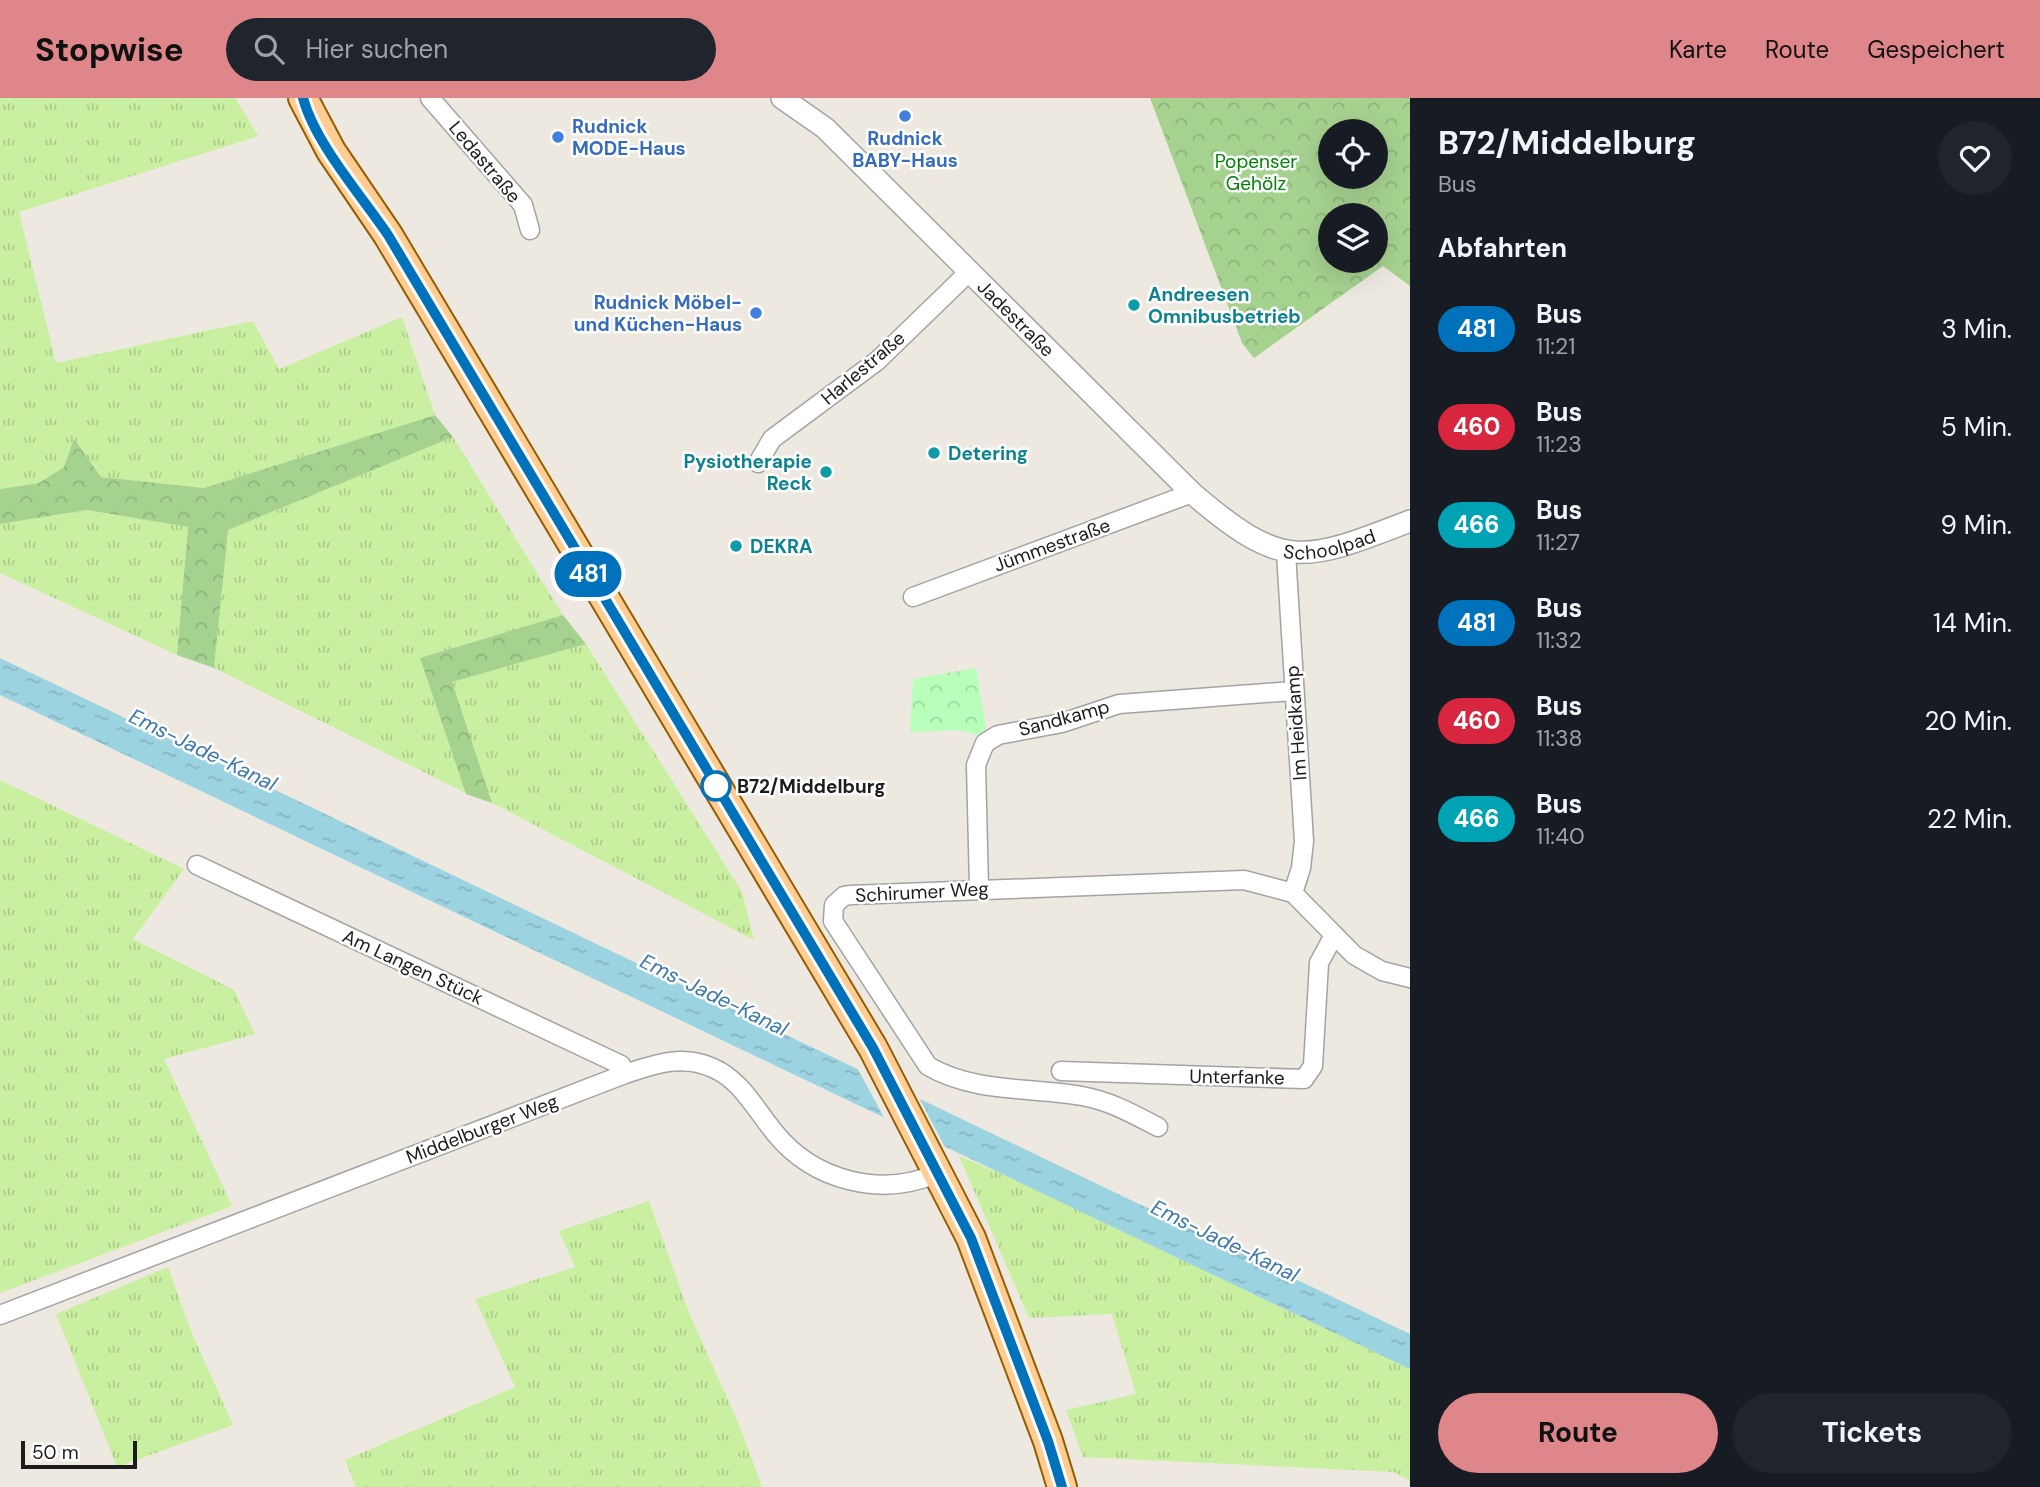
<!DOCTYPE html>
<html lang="de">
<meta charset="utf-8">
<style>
:root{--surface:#171b24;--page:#20242c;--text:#f1f3f6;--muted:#9ea1a6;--accent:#de868a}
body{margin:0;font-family:"DM Sans",sans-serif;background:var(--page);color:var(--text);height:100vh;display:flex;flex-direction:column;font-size:26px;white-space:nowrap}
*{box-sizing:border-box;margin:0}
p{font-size:23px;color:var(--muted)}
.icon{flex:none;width:38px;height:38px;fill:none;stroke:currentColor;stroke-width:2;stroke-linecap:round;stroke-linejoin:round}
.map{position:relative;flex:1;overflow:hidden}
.details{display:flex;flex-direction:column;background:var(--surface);width:630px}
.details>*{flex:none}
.badge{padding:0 14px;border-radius:23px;font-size:24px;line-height:46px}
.controls{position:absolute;left:1318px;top:21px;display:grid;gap:14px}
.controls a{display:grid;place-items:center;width:70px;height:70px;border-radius:50%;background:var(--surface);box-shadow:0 7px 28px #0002;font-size:35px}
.scale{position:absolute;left:21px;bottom:18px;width:116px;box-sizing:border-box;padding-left:7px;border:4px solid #1c1c1c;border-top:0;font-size:19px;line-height:24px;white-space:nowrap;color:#1c1c1c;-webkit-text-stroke:5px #fff;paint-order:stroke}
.map>.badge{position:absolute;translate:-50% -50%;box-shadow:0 0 0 4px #fff}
h2{padding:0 28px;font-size:26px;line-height:63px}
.round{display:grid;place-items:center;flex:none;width:74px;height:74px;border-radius:37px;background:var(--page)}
.overview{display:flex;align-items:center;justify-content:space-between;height:119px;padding:0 28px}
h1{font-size:33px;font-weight:700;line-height:52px}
.cta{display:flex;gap:14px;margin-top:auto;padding:14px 28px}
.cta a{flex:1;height:80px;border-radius:42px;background:var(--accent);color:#111;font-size:28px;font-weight:700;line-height:80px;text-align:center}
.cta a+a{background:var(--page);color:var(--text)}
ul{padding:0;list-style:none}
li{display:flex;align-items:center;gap:21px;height:98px;padding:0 28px}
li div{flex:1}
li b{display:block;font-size:26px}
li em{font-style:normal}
li .badge{min-width:77px;font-weight:700;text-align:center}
header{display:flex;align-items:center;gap:42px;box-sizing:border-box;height:98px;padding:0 35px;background:var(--accent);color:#111}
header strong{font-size:33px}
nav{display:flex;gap:38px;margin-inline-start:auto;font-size:24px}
.search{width:490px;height:63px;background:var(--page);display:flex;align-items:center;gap:18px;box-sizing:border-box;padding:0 24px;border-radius:38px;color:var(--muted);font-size:26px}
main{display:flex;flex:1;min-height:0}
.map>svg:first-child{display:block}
.grass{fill:url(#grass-tufts)}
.forest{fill:url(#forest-crowns);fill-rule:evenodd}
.park{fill:url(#park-crowns)}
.water{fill:url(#water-ripples)}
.pier{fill:#eee9e0}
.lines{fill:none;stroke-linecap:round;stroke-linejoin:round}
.minor-casing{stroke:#a3a3a3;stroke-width:21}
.tertiary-casing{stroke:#a3a3a3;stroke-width:24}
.primary-casing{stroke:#935d00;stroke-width:32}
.minor{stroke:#fff;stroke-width:18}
.tertiary{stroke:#fff;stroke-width:21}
.primary{stroke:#ffcd94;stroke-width:28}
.line-casing{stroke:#fff;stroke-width:16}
.line{stroke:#0072bc;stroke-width:10}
.shop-dot{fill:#3f7fe0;stroke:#fff;stroke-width:2.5}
.culture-dot{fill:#0f9aa8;stroke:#fff;stroke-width:2.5}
.stop-dot{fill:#fff;stroke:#0072bc;stroke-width:3.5}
.labels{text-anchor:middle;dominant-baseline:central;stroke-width:5;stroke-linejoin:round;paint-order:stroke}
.shop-label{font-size:19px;font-weight:bold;fill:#366cbe;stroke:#fff;text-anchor:start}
.park-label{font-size:19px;fill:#018207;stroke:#fff}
.street-label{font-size:19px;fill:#1c1c1c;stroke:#fff}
.culture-label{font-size:19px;font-weight:bold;fill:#0d838f;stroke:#fff;text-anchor:start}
.stop-label{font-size:19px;font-weight:bold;fill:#1c1c1c;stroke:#fff;text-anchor:start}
.water-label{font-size:21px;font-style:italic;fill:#3e78ab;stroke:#fff}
</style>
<header>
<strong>Stopwise</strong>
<div class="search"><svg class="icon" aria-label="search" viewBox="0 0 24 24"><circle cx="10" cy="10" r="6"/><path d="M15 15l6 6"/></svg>Hier suchen</div>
<nav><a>Karte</a><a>Route</a><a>Gespeichert</a></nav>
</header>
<main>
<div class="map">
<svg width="1410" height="1389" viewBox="0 0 1410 1389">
<defs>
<pattern id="grass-tufts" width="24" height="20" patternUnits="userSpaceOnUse" patternTransform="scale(1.75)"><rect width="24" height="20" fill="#c9efa0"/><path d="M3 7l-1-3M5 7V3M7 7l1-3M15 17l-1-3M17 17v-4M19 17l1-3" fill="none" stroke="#accc89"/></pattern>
<pattern id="forest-crowns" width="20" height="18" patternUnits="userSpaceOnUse" patternTransform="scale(1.75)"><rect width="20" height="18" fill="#a6d290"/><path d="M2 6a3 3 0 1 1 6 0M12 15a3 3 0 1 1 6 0" fill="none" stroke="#8eb47c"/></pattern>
<pattern id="park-crowns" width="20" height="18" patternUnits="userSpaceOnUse" patternTransform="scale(1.75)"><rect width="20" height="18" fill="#b7ffba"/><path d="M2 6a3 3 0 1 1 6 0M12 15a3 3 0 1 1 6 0" fill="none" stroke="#9dda9f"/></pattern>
<pattern id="water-ripples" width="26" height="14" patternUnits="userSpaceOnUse" patternTransform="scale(1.75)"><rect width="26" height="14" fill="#9bd3e1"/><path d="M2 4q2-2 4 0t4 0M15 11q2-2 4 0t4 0" fill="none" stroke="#85b5c0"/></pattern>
</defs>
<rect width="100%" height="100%" fill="#eee9e0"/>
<path class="grass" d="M0,0H235L258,38L19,114L56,265L253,223L279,271L402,219L435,317L204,390L101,379L74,341L64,369L39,385L0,391Z
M453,339L563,517L420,560L466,695L214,570L227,432Z
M87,412L188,429L177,557L0,475V426Z
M586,546L742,794L754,842L492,705L451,584Z
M0,682L184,771L133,841L234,892L255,936L164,961L232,1108L0,1195Z
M959,1058L1009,1079L1410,1271V1383L1394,1374L1083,1359L1066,1312L1136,1296L1112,1216L1029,1220Z
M649,1103L689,1215L738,1324L762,1389H356L345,1362L515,1289L475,1201L575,1169L559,1133Z
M168,1169L191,1233L233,1327L117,1369L56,1216Z"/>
<path class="forest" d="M1150,0H1410V188L1383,168L1254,260L1242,245ZM1330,33H1376V79H1330ZM1330,117H1376V163H1330Z
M435,317L453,339L228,432L214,570L177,557L188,429L87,412L0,426V391L39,385L64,369L74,341L101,379L204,390Z
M563,517L586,546L452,584L492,705L466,696L420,560Z"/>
<path class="park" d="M976,570L986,630L979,638L963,632L910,634L913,581Z"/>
<path class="water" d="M0,560L1410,1236V1271L0,597Z"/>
<path class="pier" d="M854,964L915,992L947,1053L887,1025Z"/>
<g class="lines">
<defs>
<path id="minor" d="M430,0L523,107L530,132
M758,365L772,341L877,263L970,173
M1286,455L1304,743L1301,770L1293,795
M913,499L1192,395
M197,767L621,967L625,976
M979,790L976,667L985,645L998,637L1062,625L1119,606L1293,593
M1061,973L1304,981L1313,968L1319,865L1334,837
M1158,1029C1133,1016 1110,1003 1082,998C1031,989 974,995 928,968L833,823L834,807L844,798L851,797L1244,782L1293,795L1354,857L1382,873L1410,880
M0,1217L625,976C655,966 683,956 713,970C741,982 756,1012 775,1035C814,1083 881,1100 938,1075"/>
<g id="tertiary">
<path id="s1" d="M782,0L825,30L1192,395C1283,473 1302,465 1410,423"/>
</g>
<path id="primary" d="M303,0L331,53L388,137L873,950L971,1140L1048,1343L1062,1389"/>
</defs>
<use href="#minor" class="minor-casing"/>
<use href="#tertiary" class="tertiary-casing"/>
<use href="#primary" class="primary-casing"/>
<use href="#minor" class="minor"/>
<use href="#tertiary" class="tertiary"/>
<use href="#primary" class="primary"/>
</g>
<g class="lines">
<defs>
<path id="line" d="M303,0C315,45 361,97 388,137L873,950L971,1140L1048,1343L1062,1389"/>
</defs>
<use href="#line" class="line-casing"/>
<use href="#line" class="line"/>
</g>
<g class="shop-dot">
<circle cx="905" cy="18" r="7"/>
<circle cx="558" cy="39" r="7"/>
<circle cx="756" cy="215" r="7"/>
</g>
<g class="culture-dot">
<circle cx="1134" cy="207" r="7"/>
<circle cx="934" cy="355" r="7"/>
<circle cx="826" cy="374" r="7"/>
<circle cx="736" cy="448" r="7"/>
</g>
<circle class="stop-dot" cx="716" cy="688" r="14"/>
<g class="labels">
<g class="shop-label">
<text x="572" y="28">Rudnick<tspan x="572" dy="22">MODE-Haus</tspan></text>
<text x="905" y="40" text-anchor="middle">Rudnick<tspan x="905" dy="22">BABY-Haus</tspan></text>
<text x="742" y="204" text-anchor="end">Rudnick Möbel-<tspan x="742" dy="22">und Küchen-Haus</tspan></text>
</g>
<g class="park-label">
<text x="1256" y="63">Popenser<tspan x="1256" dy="22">Gehölz</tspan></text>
</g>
<g class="street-label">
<text transform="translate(485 64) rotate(50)">Ledastraße</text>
<text stroke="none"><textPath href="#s1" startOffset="322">Jadestraße</textPath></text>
<text transform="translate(863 270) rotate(-40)">Harlestraße</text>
<text stroke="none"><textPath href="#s1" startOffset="726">Schoolpad</textPath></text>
<text transform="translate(1052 447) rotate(-20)">Jümmestraße</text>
<text transform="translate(1064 620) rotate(-15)">Sandkamp</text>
<text transform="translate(1296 625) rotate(-94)">Im Heidkamp</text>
<text transform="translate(922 794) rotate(-3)">Schirumer Weg</text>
<text transform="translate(413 869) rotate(25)">Am Langen Stück</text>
<text transform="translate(1237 979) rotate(1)">Unterfanke</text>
<text transform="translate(482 1031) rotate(-21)">Middelburger Weg</text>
</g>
<g class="culture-label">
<text x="1148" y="196">Andreesen<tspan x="1148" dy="22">Omnibusbetrieb</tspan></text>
<text x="948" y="355">Detering</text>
<text x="812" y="363" text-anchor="end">Pysiotherapie<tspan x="812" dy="22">Reck</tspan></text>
<text x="750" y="448">DEKRA</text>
</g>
<g class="stop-label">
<text x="737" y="688">B72/Middelburg</text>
</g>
<g class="water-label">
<text transform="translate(203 652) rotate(26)">Ems-Jade-Kanal</text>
<text transform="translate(714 897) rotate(26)">Ems-Jade-Kanal</text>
<text transform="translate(1225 1143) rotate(26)">Ems-Jade-Kanal</text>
</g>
</g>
</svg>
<div class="controls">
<a><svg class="icon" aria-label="locate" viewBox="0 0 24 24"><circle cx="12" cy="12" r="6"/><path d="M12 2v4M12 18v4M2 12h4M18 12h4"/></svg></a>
<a><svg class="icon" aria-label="layers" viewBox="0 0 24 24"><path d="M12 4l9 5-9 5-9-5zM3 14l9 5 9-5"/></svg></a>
</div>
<div class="scale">50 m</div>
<b class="badge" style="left:588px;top:476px;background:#0072bc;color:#fff">481</b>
</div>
<section class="details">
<div class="overview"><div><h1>B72/Middelburg</h1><p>Bus</p></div><a class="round"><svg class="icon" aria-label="heart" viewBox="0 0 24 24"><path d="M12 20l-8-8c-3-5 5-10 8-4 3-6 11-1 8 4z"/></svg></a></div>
<h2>Abfahrten</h2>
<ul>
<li><span class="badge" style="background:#0072bc;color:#fff">481</span><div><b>Bus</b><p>11:21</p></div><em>3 Min.</em></li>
<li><span class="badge" style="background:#d7263d;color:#fff">460</span><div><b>Bus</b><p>11:23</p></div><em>5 Min.</em></li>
<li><span class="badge" style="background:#00a3b4;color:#fff">466</span><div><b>Bus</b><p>11:27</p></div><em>9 Min.</em></li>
<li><span class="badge" style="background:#0072bc;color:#fff">481</span><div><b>Bus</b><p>11:32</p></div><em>14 Min.</em></li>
<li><span class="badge" style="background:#d7263d;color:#fff">460</span><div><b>Bus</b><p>11:38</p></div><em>20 Min.</em></li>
<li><span class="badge" style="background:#00a3b4;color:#fff">466</span><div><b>Bus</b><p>11:40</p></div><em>22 Min.</em></li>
</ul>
<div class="cta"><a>Route</a><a>Tickets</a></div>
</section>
</main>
